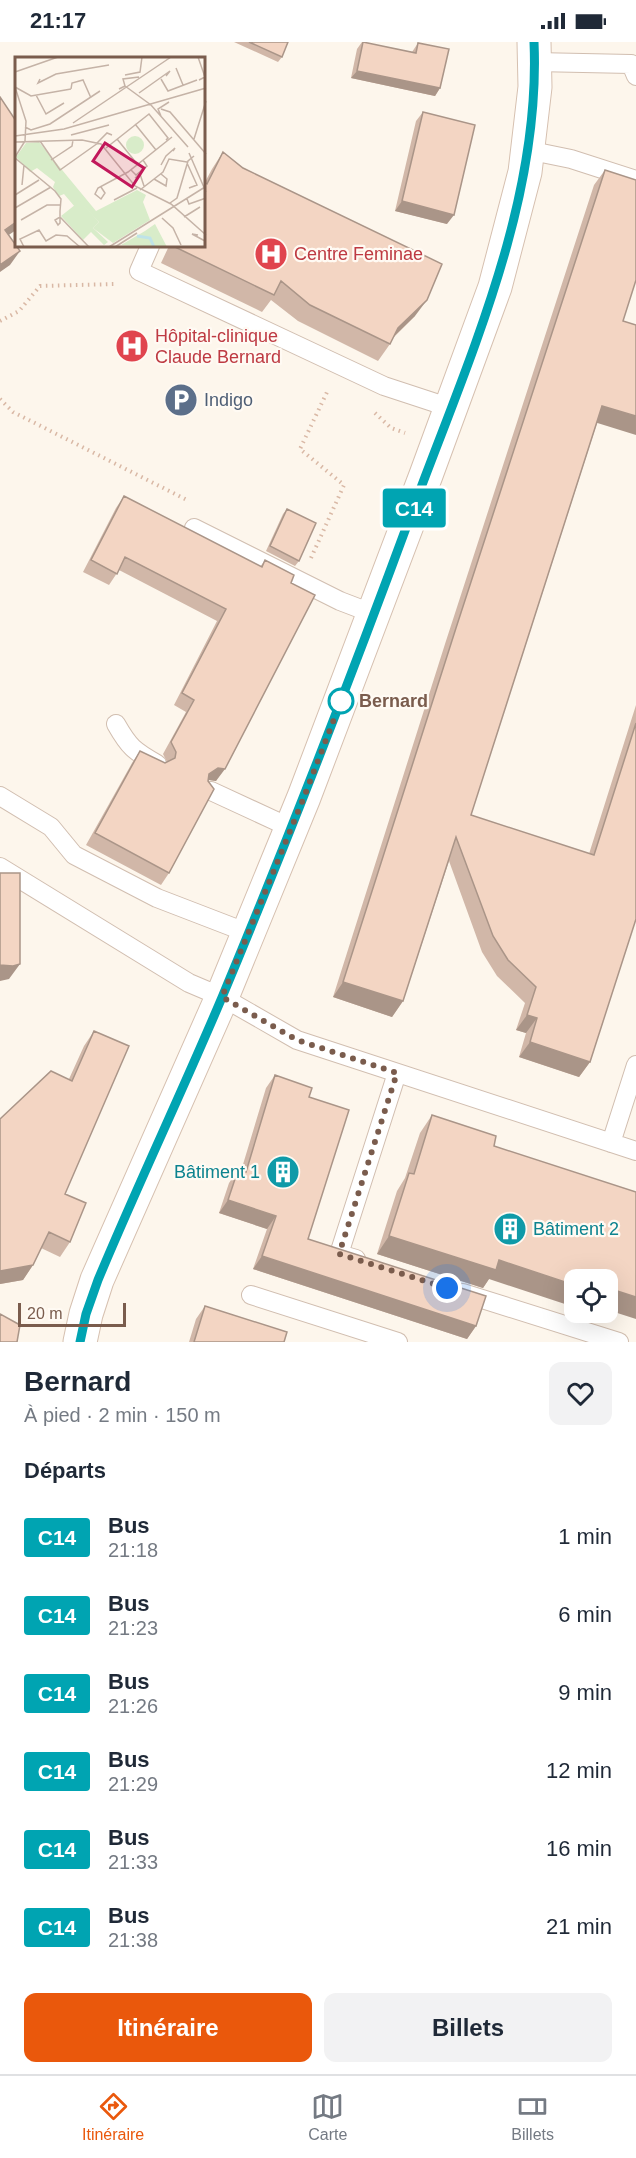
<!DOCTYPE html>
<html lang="fr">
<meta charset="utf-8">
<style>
:root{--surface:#fff;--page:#f2f2f3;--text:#1f2937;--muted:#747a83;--line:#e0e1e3;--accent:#ea580c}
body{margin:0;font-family:Arial,sans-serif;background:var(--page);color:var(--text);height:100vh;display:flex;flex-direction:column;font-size:22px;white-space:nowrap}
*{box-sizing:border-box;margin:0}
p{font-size:20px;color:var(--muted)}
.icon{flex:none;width:33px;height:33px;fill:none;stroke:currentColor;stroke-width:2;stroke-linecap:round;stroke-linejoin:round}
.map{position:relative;height:1300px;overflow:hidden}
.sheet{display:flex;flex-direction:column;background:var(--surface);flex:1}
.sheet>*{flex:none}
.badge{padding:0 12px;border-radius:4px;font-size:21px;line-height:39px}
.controls{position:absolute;left:564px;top:1227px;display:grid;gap:12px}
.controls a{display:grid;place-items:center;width:54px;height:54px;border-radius:12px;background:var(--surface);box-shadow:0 6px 24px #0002;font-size:30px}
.scale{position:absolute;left:18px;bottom:15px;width:108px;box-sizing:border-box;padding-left:6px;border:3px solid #7a5c4d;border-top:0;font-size:16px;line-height:21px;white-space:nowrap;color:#7a5c4d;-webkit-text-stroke:4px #fffaf3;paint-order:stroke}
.you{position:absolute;width:30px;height:30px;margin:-15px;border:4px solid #fff;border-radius:50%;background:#1a73e8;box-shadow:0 0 0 9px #1a73e833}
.map>.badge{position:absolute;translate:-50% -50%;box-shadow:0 0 0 3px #fff}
h2{padding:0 24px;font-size:22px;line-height:54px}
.round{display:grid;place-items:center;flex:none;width:63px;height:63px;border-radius:12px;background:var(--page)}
.overview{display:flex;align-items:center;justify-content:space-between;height:102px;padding:0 24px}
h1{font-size:28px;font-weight:700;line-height:45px}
.cta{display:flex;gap:12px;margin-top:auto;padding:12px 24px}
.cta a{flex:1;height:69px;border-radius:12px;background:var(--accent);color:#fff;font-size:24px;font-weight:700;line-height:69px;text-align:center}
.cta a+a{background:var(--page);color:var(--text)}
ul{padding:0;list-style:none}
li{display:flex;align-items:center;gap:18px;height:78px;padding:0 24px}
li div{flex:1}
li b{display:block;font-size:22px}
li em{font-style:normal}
li .badge{min-width:66px;font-weight:700;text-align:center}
.status{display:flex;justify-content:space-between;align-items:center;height:42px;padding:0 30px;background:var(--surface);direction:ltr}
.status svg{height:16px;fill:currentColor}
.dock{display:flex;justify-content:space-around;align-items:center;height:84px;border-top:2px solid var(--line);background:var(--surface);font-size:16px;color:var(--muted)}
.dock a{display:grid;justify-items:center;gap:3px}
.dock .selected{color:var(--accent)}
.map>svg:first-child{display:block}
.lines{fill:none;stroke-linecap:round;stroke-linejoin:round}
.lane-casing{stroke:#d1beb0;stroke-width:20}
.secondary-casing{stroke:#d6c0b0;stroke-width:35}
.path{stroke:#d9b8a5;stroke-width:4;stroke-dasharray:1.5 4.5;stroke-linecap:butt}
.lane{stroke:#fff;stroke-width:18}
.secondary{stroke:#fff;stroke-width:33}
.wall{fill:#d1b7a8}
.shaded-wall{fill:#aa9588}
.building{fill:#f3d5c3;stroke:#aa9588;stroke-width:1.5}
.line-casing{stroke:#fff;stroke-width:14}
.line{stroke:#00a4b2;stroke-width:9}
.walk{stroke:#7a5c4d;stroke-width:6;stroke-dasharray:0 10.8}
.stop-dot{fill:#fff;stroke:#00a4b2;stroke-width:3}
.labels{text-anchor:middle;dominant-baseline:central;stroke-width:4.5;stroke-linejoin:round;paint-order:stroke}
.health-label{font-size:18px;fill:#be3a42;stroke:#fffaf3;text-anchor:start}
.service-label{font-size:18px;fill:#4e5e75;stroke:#fffaf3;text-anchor:start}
.stop-label{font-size:18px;font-weight:bold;fill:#7a5c4d;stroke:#fffaf3;text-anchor:start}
.culture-label{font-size:18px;fill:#0d838f;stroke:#fffaf3;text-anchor:end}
.inset-river{fill:none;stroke:#bfe3e8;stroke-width:3}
.inset-road{fill:none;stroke:#c5b3a7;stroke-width:1.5}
.view{fill:#c2185b;fill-opacity:0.15;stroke:#c2185b;stroke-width:3}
.inset-edge{fill:none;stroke:#7a5c4d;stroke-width:3}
</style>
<div class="status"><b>21:17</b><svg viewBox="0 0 49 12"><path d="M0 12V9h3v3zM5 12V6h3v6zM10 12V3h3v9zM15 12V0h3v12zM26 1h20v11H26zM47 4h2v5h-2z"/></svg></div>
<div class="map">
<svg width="636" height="1300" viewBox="0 0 636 1300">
<rect width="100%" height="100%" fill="#fdf6ec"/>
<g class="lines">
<defs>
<path id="lane" d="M535,20L631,22L636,34
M527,108L571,117L636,138
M150,204L139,229L384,344L451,366
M194,486L340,559L374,572
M116,682C129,705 134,709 157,722
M211,749L291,786
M0,754L51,785L74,813L157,856L248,891
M0,825L189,941L222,955L297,998L636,1109
M611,1101L636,1023
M356,1217L339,1212L397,1031
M463,1251L619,1300
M251,1253L398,1300"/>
<path id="secondary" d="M80,1300L86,1272L97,1238L222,955L304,755L426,433L495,245L525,130L535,45L534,0"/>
</defs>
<use href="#lane" class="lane-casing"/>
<use href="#secondary" class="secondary-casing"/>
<path class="path" d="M0,279L19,269L40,244L116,242
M0,357L13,370L189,459
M375,371L391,386L405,391
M311,516L344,443L300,407L328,348"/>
<use href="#lane" class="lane"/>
<use href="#secondary" class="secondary"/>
</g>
<path class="wall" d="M234,0H288L282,15L278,20Z
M362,0L412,10L418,1L440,46L435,54L351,36L357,7Z
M423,70L447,182L395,169L416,79Z
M223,110L415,274L393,296L390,302L378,319L298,279L271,258L262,270L161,221L169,204H204L205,140L212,127Z
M605,128L623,279L597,381L471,773L589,812L636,663V877L590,1020L579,1035L519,1015L526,991L516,988L525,961L497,934L482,910L449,819L403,959L392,975L333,955L445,602L594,143Z
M124,454L260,525L265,518L291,541L216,739L209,738L208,739L169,831L161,843L86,803L132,721L140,709L165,721L167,720L163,712L186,670L174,663L217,579L119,528L109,543L83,530L116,466Z
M287,467L299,519L295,524L266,509L283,472Z
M94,989L65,1152L70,1200L60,1215L41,1206L33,1223L23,1238L0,1242V1077L69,1037L84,1004Z
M275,1033L309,1055L308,1197L476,1284L467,1297L253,1227L267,1187L219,1171L229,1141L238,1128L241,1129L266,1046Z
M432,1073L494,1104L608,1238L489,1237L483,1246L377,1212L397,1149L405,1136L420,1091Z
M205,1264L284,1300H189L196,1277Z"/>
<path class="shaded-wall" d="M357,29L440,46L435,54L351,36Z
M402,159L454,173L447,182L395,169Z
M16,180V188L0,199L5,188Z
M20,209L10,223L0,230V223Z
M427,258L415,274L386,302L398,286Z
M602,364L636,374V393L591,379Z
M218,726L225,727L216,739L209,738L201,744L209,732Z
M20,922L9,937L0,939V923Z
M343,940L403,959L392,975L333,955Z
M527,973L537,976L526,991L516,988Z
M530,1000L590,1020L579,1035L519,1015Z
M228,1158L276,1174L267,1187L219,1171Z
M389,1194L499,1218L574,1243V1265L489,1237L483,1246L377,1212Z
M262,1214L476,1284L467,1297L253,1227Z
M33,1223L23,1238L0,1242V1229Z
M608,1246L636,1255V1277L608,1268Z"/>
<path class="building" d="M249,0H288L282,15Z
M363,0L416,11L418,1L449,7L440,46L357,29Z
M0,55L16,79V180L5,188L20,209L0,223Z
M423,70L475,83L454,173L402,159Z
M223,110L243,126L442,222L427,258L398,286L390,302L310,263L281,239L274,253L173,204H204V140L207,142Z
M605,128L636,138V238L623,279L636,283V374L602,364L471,773L594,813L636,681V877L590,1020L530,1000L537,976L527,973L536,945L508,918L493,894L456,795L403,959L343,940L456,586Z
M124,454L262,525L265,518L294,533L291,541L315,553L225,727L218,726L209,732L208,739L214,747L169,831L95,791L140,709L165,721L175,716L176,710L171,700L194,658L182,651L226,567L125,515L117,532L91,518Z
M287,467L316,481L299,519L270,504Z
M0,831H20V922L13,924L0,923Z
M94,989L129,1004L65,1152L86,1161L70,1200L49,1190L33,1223L0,1229V1077L51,1029L72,1039Z
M275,1033L312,1046L309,1055L349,1068L308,1197L486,1254L476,1284L262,1214L276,1174L228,1158L238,1128L246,1130Z
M432,1073L496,1094L494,1104L636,1150V1255L608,1246V1238H574V1243L499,1218L496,1228L389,1194L409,1131L414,1132Z
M205,1264L287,1290L284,1300H194Z
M0,1272L20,1283L17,1300H0Z"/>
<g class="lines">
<defs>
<path id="line" d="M80,1300L86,1272L98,1238C138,1142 183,1048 223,953C291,790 355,625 416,459C470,314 541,158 534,0"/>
</defs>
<use href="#line" class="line-casing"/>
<use href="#line" class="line"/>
<path class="walk" d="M341,659L304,755L222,955L297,998L397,1031L339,1212L447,1246"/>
</g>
<defs>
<symbol id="hospital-disc" viewBox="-11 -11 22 22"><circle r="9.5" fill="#e0444e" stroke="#fffaf3"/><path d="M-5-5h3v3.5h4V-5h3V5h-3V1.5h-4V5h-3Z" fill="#fff"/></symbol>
<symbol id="parking-disc" viewBox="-11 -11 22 22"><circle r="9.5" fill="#5c6f8a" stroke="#fffaf3"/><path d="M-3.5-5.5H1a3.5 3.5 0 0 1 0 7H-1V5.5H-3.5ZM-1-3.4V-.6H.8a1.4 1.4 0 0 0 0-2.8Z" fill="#fff"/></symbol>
<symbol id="building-disc" viewBox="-11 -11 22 22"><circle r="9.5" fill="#0f9aa8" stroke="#fffaf3"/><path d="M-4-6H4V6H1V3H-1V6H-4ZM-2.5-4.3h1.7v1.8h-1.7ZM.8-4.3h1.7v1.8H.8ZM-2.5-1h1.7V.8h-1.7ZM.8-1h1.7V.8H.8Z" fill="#fff"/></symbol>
</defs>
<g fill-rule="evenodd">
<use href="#hospital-disc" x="252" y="193" width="38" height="38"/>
<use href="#hospital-disc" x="113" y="285" width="38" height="38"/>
<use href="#parking-disc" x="162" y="339" width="38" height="38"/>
<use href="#building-disc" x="264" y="1111" width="38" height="38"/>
<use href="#building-disc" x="491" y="1168" width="38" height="38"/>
</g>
<circle class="stop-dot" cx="341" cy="659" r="12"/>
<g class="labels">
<g class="health-label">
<text x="294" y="212">Centre Feminae</text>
<text x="155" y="294">Hôpital-clinique<tspan x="155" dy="21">Claude Bernard</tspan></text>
</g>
<g class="service-label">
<text x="204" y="358">Indigo</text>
</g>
<g class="stop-label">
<text x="359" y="659">Bernard</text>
</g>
<g class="culture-label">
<text x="260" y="1130">Bâtiment 1</text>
<text x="533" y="1187" text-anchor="start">Bâtiment 2</text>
</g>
</g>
<g transform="translate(15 15)">
<rect width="190" height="190" fill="#fdf6ec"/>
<path d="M24,85L81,154L122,133L131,138L128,145L135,163L98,186L78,171L84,165L65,145L60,150L49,137L44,139L38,130L40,125L22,111L15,115L1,100L11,86Z" fill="#d8ecc9"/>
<path d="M17,91L29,98L43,119L20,102L22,96L14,97ZM140,167L152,190L106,188L130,174Z" fill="#d8ecc9"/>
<path d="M111 88a9 9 0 1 1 18 0a9 9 0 1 1-18 0ZM65,144L84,165L78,171L93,185L89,188L76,175L68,183L46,159Z" fill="#d8ecc9"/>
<path class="inset-river" d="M122,179L135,181L139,190"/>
<path class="inset-road" d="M183,0L190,20L184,23M161,11L168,28M0,15L43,0M110,18L125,15L127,0M25,22L23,26L41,17L94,8M146,22L153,34L182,23M110,29L136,48L173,90M0,30L16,39L56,32M0,30L11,64L10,84M56,32L57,26L68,23L76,41M104,32L110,29L108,22L124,20M124,36L155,14L151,19M21,38L31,57L49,46M146,52L155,55L191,97M146,59L143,52L154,45M58,66L156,0M120,67L141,93M10,70L16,73L35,67L85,34M56,78L94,68M0,79L49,72L191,31M102,82L123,108M179,82L191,44M25,84L45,113L83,86M0,85L67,83L86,87L120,129L156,147L191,178M82,86L92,76L97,78M91,91L134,57L153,81L151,83M174,96L191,135M0,100L10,84M0,101L40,134L46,142L45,154V166L43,168L40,163L45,160L74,190M36,103L57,89L58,83M172,106L182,128L174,131M146,108L151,99L160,91L158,94M116,113L121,118L132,109L128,103M120,121L125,117L129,129M139,122L151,129L152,122L146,117M7,128L9,108M86,130L90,136L86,142L80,137L83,131L113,115L157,80M125,133L148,115L154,102L172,105M0,138L24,123M172,142L174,147L191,141M99,143L122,131L118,133M155,146L162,141L173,104L179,99M0,151L36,130M169,160L185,150M147,161L158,171L166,188M6,163L32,148H45M183,178L177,177L190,184M9,190L5,182L24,173L31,184L41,178L52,179L65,190M94,190L190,130M100,190L122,176"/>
<path class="view" d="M90,86L129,111L117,130L78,104Z"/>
<rect width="190" height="190" class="inset-edge"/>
</g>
</svg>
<div class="controls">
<a><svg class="icon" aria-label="locate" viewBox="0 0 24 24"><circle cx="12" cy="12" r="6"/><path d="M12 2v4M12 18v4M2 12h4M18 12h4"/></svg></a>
</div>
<div class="scale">20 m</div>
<div class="you" style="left:447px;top:1246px"></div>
<b class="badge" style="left:414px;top:466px;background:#00a4b2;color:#fff">C14</b>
</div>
<section class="sheet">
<div class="overview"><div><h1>Bernard</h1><p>À pied · 2 min · 150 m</p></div><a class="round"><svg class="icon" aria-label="heart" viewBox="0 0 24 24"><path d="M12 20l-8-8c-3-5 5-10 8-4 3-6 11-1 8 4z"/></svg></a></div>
<h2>Départs</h2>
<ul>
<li><span class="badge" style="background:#00a4b2;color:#fff">C14</span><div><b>Bus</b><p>21:18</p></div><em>1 min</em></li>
<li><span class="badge" style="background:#00a4b2;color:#fff">C14</span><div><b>Bus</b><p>21:23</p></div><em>6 min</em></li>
<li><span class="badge" style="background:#00a4b2;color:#fff">C14</span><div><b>Bus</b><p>21:26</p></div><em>9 min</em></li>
<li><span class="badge" style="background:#00a4b2;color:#fff">C14</span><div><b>Bus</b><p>21:29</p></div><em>12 min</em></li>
<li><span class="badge" style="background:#00a4b2;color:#fff">C14</span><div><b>Bus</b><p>21:33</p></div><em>16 min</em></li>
<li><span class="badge" style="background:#00a4b2;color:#fff">C14</span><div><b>Bus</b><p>21:38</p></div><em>21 min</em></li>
</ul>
<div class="cta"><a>Itinéraire</a><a>Billets</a></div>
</section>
<nav class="dock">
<a class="selected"><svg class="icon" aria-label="directions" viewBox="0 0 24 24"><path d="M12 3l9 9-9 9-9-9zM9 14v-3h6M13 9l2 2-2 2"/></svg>Itinéraire</a>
<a><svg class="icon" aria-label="map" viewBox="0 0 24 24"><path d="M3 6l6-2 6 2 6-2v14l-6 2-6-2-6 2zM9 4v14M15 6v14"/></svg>Carte</a>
<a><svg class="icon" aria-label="tickets" viewBox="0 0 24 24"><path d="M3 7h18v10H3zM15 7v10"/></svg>Billets</a>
</nav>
